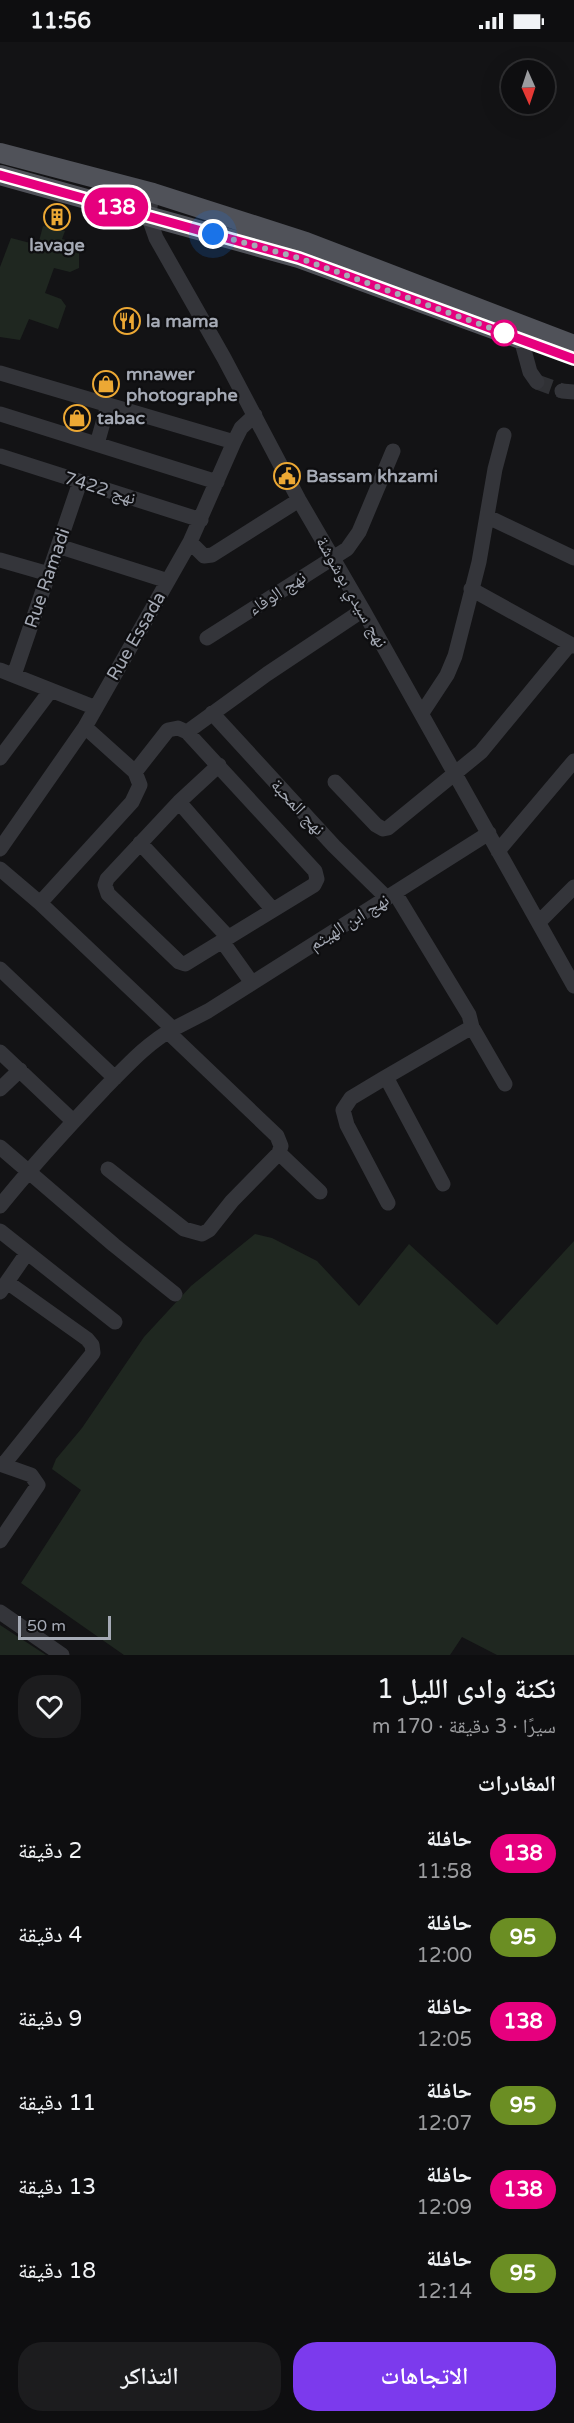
<!DOCTYPE html>
<html lang="ar">
<meta charset="utf-8">
<style>
:root{--surface:#0e0e10;--page:#1c1c1e;--text:#f1f3f6;--muted:#9b9c9f;--line:#2e2e30;--accent:#7c3aed}
body{margin:0;font-family:"Varela Round","Noto Naskh Arabic",sans-serif;background:var(--page);color:var(--text);direction:rtl;height:100vh;display:flex;flex-direction:column;font-size:22px;white-space:nowrap}
*{box-sizing:border-box;margin:0}
p{font-size:20px;color:var(--muted)}
.icon{flex:none;width:33px;height:33px;fill:none;stroke:currentColor;stroke-width:2;stroke-linecap:round;stroke-linejoin:round}
.map{position:relative;height:1613px;overflow:hidden;direction:ltr}
.panel{display:flex;flex-direction:column;background:var(--surface);flex:1}
.panel>*{flex:none}
.badge{padding:0 12px;border-radius:20px;font-size:21px;line-height:39px}
.needle{width:39px;rotate:177deg}
.controls{position:absolute;left:501px;top:18px;display:grid;gap:12px}
.controls a{display:grid;place-items:center;width:54px;height:54px;border-radius:50%;background:var(--surface);box-shadow:0 6px 24px #0002,0 0 0 2px var(--line);font-size:30px}
.scale{position:absolute;left:18px;bottom:15px;width:93px;box-sizing:border-box;padding-left:6px;border:3px solid #a5aab5;border-top:0;font-size:16px;line-height:21px;white-space:nowrap;color:#a5aab5;-webkit-text-stroke:4px #0e0e10;paint-order:stroke}
.you{position:absolute;width:30px;height:30px;margin:-15px;border:4px solid #fff;border-radius:50%;background:#1a73e8;box-shadow:0 0 0 9px #1a73e833}
.map>.badge{position:absolute;translate:-50% -50%;box-shadow:0 0 0 3px #fff}
h2{padding:0 18px;font-size:22px;line-height:54px}
.round{display:grid;place-items:center;flex:none;width:63px;height:63px;border-radius:24px;background:var(--page)}
.summary{display:flex;align-items:center;justify-content:space-between;height:102px;padding:0 18px}
h1{font-size:28px;font-weight:600;line-height:45px}
.primary-button{display:flex;gap:12px;margin-top:auto;padding:12px 18px}
.primary-button a{flex:1;height:69px;border-radius:24px;background:var(--accent);color:#fff;font-size:24px;font-weight:600;line-height:69px;text-align:center}
.primary-button a+a{background:var(--page);color:var(--text)}
ul{padding:0;list-style:none}
li{display:flex;align-items:center;gap:18px;height:84px;padding:0 18px}
li div{flex:1}
li b{display:block;font-size:22px}
li em{font-style:normal}
li .badge{min-width:66px;font-weight:700;text-align:center}
.status{display:flex;justify-content:space-between;align-items:center;height:42px;padding:0 30px;background:var(--surface);direction:ltr}
.status svg{height:16px;fill:currentColor}
.map>svg:first-child{display:block}
.green{fill:#1f2720}
.lines{fill:none;stroke-linecap:round;stroke-linejoin:round}
.minor-tunnel{stroke:#303135;stroke-width:15;stroke-dasharray:15 8;stroke-linecap:butt}
.minor{stroke:#34353a;stroke-width:15}
.major{stroke:#505259;stroke-width:20}
.line-casing{stroke:#fff;stroke-width:14}
.line{stroke:#e6007e;stroke-width:9}
.walk{stroke:#a5aab5;stroke-width:6;stroke-dasharray:0 10.8}
.stop-dot{fill:#fff;stroke:#e6007e;stroke-width:3}
.labels{text-anchor:middle;dominant-baseline:central;stroke-width:4.5;stroke-linejoin:round;paint-order:stroke}
.poi-label{font-size:18px;font-weight:bold;fill:#a5aab5;stroke:#0e0e10;text-anchor:start}
.street-label{font-size:18px;fill:#a5aab5;stroke:#0e0e10}
</style>
<div class="status"><b>11:56</b><svg viewBox="0 0 49 12"><path d="M0 12V9h3v3zM5 12V6h3v6zM10 12V3h3v9zM15 12V0h3v12zM26 1h20v11H26zM47 4h2v5h-2z"/></svg></div>
<div class="map">
<svg width="574" height="1613" viewBox="0 0 574 1613">
<rect width="100%" height="100%" fill="#131315"/>
<path class="green" d="M43,184L65,189L62,197L79,202V226L70,230L54,226L45,251L61,257L66,264L58,287L29,277L20,298L0,295V225L11,196L38,203Z
M255,1192L272,1196L317,1219L359,1264L409,1202L497,1283L574,1199V1613H497L462,1595L450,1613H124L21,1541L81,1448L52,1427L56,1417L82,1386L144,1295L191,1244Z
M0,1583L46,1613H0Z"/>
<g class="lines">
<path class="minor-tunnel" d="M537,340L562,349"/>
<path class="minor" d="M153,151L148,173L156,196L224,316L299,458L363,568L574,944
M521,297L530,330L537,340
M0,331L234,400
M562,349L574,350
M0,372L217,440
M97,402L108,363
M0,414L201,478
M488,475L574,516
M190,500L204,514L212,513L299,458
M58,504L168,539
M0,518L49,532
M471,547L574,604
M207,596L347,507L359,490L393,409
M0,628L96,666
M14,633L80,440
M212,671L334,804L387,856
M422,671L447,633L455,614L479,520L495,427L504,393
M187,690L267,632L363,568
M0,716L51,648
M135,730L168,688L178,686L187,690L315,829L317,837L314,843L185,922L179,920L108,852L105,843L107,837L179,760L219,723
M335,740L376,783L383,787L388,786L481,710L570,602
M179,760L273,868
M140,801L228,895
M0,807L85,685L190,500L234,400L241,386L255,373
M498,809L574,719
M0,827L40,861L173,987L208,969L489,791
M395,851L469,973L472,985L505,1042
M40,861L132,760L140,743L135,730L85,685
M539,880L574,845
M222,899L252,941
M0,927L115,1036
M168,990L277,1094L281,1104L279,1111L320,1150
M0,1010L73,1079
M386,1035L351,1056L343,1068L347,1083L388,1161
M0,1047L20,1028
M0,1105L114,1203L175,1252
M108,1127L184,1187L202,1192L209,1188L232,1159L279,1111
M443,1142L386,1035L472,985
M0,1164C33,1123 68,1085 104,1047C125,1026 147,1001 173,987
M0,1189L115,1280
M0,1250L27,1211
M0,1422L31,1433L38,1443L0,1499
M3,1423L93,1311L92,1303L87,1297L7,1240
M0,1570L62,1613"/>
<path class="major" d="M0,111L153,151L306,200L574,303
M0,133L299,216L518,296"/>
</g>
<g class="lines">
<defs>
<path id="line" d="M0,133L299,216L574,317"/>
</defs>
<use href="#line" class="line-casing"/>
<use href="#line" class="line"/>
<path class="walk" d="M213,192L299,216L504,291"/>
</g>
<defs>
<symbol id="building-ring" viewBox="-11 -11 22 22"><circle r="9.5" fill="#0e0e10" stroke="#eca834" stroke-width="1.5"/><path d="M-4-6H4V6H1V3H-1V6H-4ZM-2.5-4.3h1.7v1.8h-1.7ZM.8-4.3h1.7v1.8H.8ZM-2.5-1h1.7V.8h-1.7ZM.8-1h1.7V.8H.8Z" fill="#eca834"/></symbol>
<symbol id="restaurant-ring" viewBox="-11 -11 22 22"><circle r="9.5" fill="#0e0e10" stroke="#eca834" stroke-width="1.5"/><path d="M-5-6h1v4h1v-4h1v4h1v-4h1v5L-1.5 .5V6h-2V.5L-5-1ZM5-6V6H3V1.5H1.5Q1.5-4 5-6Z" fill="#eca834"/></symbol>
<symbol id="shop-ring" viewBox="-11 -11 22 22"><circle r="9.5" fill="#0e0e10" stroke="#eca834" stroke-width="1.5"/><path d="M-5-2.5h2.3a2.7 3.5 0 0 1 5.4 0H5L5.5 6h-11ZM-1.5-2.5h3a1.5 2.3 0 0 0-3 0Z" fill="#eca834"/></symbol>
<symbol id="civic-ring" viewBox="-11 -11 22 22"><circle r="9.5" fill="#0e0e10" stroke="#eca834" stroke-width="1.5"/><path d="M-.6-6.5H3V-4.5H.6V-3L4-1V1h2V6H-6V1h2V-1L-.6-3ZM-1.2 2.5V6h2.4V2.5Z" fill="#eca834"/></symbol>
</defs>
<g fill-rule="evenodd">
<use href="#building-ring" x="42" y="160" width="30" height="30"/>
<use href="#restaurant-ring" x="112" y="264" width="30" height="30"/>
<use href="#shop-ring" x="91" y="327" width="30" height="30"/>
<use href="#shop-ring" x="62" y="361" width="30" height="30"/>
<use href="#civic-ring" x="272" y="419" width="30" height="30"/>
</g>
<circle class="stop-dot" cx="504" cy="291" r="12"/>
<g class="labels">
<g class="poi-label">
<text x="57" y="203" text-anchor="middle">lavage</text>
<text x="146" y="279">la mama</text>
<text x="126" y="332">mnawer<tspan x="126" dy="21">photographe</tspan></text>
<text x="97" y="376">tabac</text>
<text x="306" y="434">Bassam khzami</text>
</g>
<g class="street-label">
<text transform="translate(100 446) rotate(17)">نهج 7422</text>
<text transform="translate(47 536) rotate(-71)">Rue Ramadi</text>
<text transform="translate(352 550) rotate(60)">نهج سيدي بوشوشة</text>
<text transform="translate(277 551) rotate(-33)">نهج الوفاء</text>
<text transform="translate(136 594) rotate(-60)">Rue Essada</text>
<text transform="translate(298 765) rotate(47)">نهج المحبة</text>
<text transform="translate(349 880) rotate(-32)">نهج ابن الهيثم</text>
</g>
</g>
</svg>
<div class="controls">
<a><svg class="needle" viewBox="-14 -14 28 28"><path d="M0-13l5 13h-10z" fill="#e53935"/><path d="M0 13l5-13h-10z" fill="#9b9c9f"/></svg></a>
</div>
<div class="scale">50 m</div>
<div class="you" style="left:213px;top:192px"></div>
<b class="badge" style="left:116px;top:165px;background:#e6007e;color:#fff">138</b>
</div>
<section class="panel">
<div class="summary"><div><h1>نكنة وادى الليل 1</h1><p>سيرًا · 3 دقيقة · 170 m</p></div><a class="round"><svg class="icon" aria-label="heart" viewBox="0 0 24 24"><path d="M12 20l-8-8c-3-5 5-10 8-4 3-6 11-1 8 4z"/></svg></a></div>
<h2>المغادرات</h2>
<ul>
<li><span class="badge" style="background:#e6007e;color:#fff">138</span><div><b>حافلة</b><p>11:58</p></div><em>2 دقيقة</em></li>
<li><span class="badge" style="background:#6b8e23;color:#fff">95</span><div><b>حافلة</b><p>12:00</p></div><em>4 دقيقة</em></li>
<li><span class="badge" style="background:#e6007e;color:#fff">138</span><div><b>حافلة</b><p>12:05</p></div><em>9 دقيقة</em></li>
<li><span class="badge" style="background:#6b8e23;color:#fff">95</span><div><b>حافلة</b><p>12:07</p></div><em>11 دقيقة</em></li>
<li><span class="badge" style="background:#e6007e;color:#fff">138</span><div><b>حافلة</b><p>12:09</p></div><em>13 دقيقة</em></li>
<li><span class="badge" style="background:#6b8e23;color:#fff">95</span><div><b>حافلة</b><p>12:14</p></div><em>18 دقيقة</em></li>
</ul>
<div class="primary-button"><a>الاتجاهات</a><a>التذاكر</a></div>
</section>
